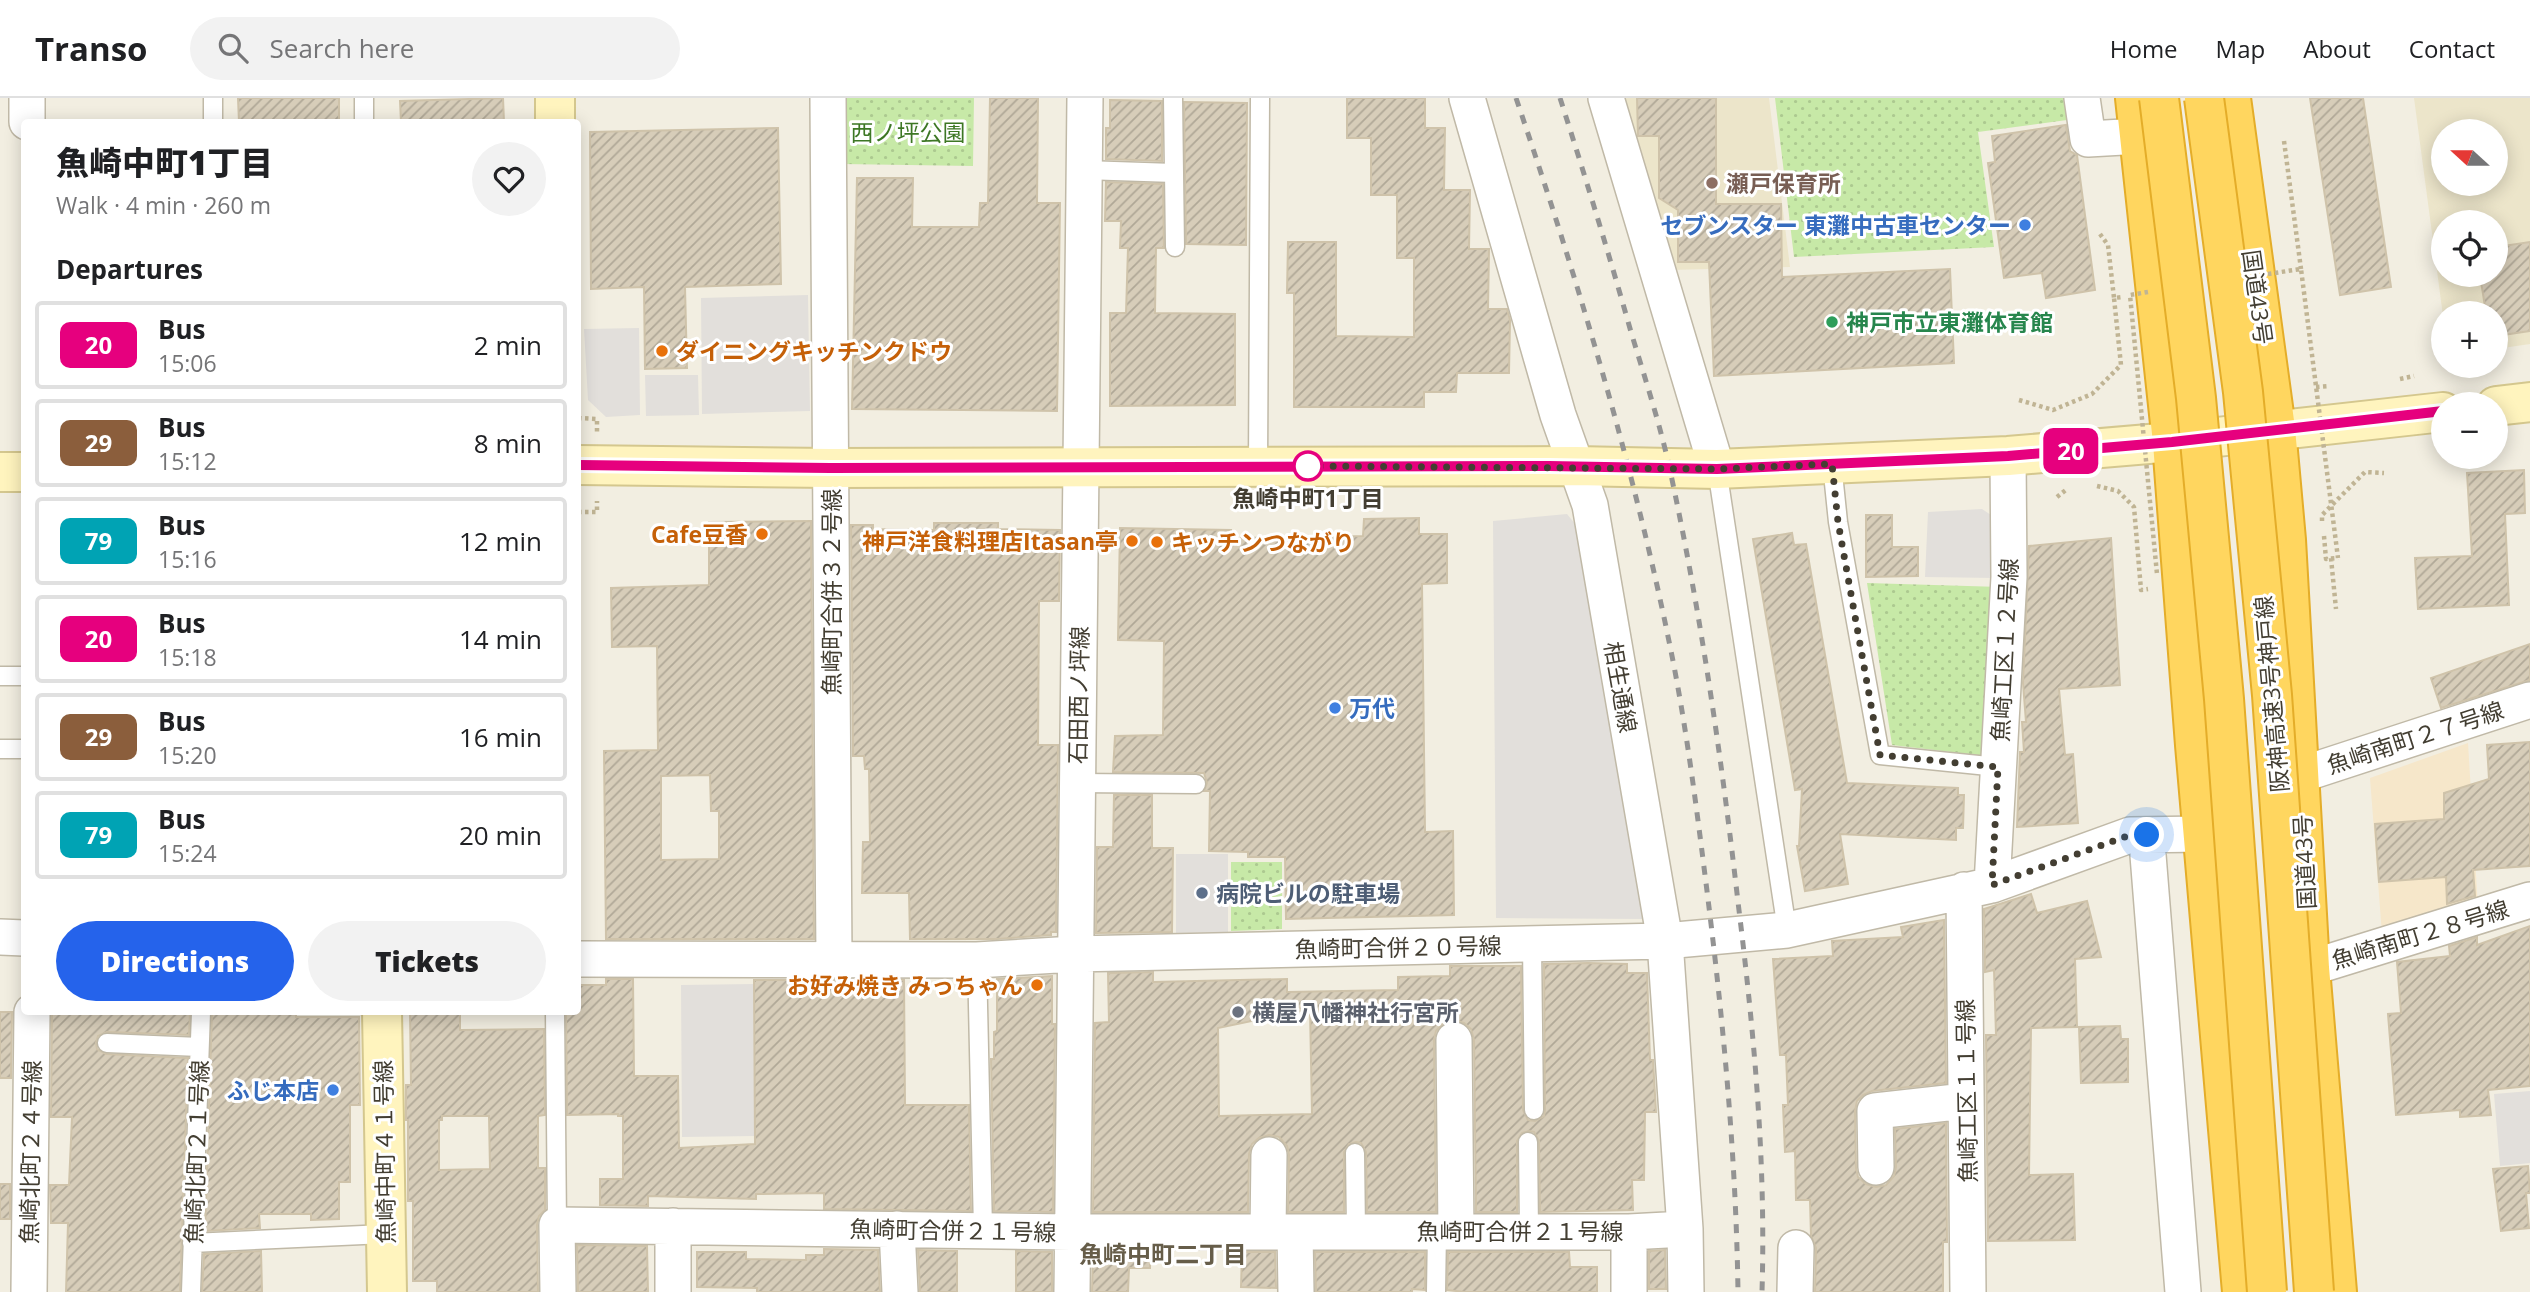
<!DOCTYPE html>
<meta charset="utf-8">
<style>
:root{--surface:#fff;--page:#f2f2f2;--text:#202124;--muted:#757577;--line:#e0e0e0;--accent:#2563eb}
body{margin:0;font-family:"Open Sans","Noto Sans JP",sans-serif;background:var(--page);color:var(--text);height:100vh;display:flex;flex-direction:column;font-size:26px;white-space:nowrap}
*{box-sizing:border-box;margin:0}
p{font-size:23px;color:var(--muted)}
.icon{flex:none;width:38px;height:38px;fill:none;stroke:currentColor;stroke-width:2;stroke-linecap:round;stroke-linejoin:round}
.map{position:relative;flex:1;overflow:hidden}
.drawer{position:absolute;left:21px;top:21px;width:560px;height:896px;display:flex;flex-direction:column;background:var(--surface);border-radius:7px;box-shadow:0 4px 18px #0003}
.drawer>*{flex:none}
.badge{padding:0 14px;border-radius:10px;font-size:24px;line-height:46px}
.needle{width:46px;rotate:291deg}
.tools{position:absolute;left:2431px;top:21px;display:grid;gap:14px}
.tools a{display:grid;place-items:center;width:77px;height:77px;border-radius:50%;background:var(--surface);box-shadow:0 4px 18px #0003;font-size:35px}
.you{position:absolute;width:35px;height:35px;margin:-18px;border:5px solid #fff;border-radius:50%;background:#1a73e8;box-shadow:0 0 0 10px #1a73e833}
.map>.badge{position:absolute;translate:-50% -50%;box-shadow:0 0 0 4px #fff}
h2{padding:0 35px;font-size:26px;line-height:63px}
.round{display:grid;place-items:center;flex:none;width:74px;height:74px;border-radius:37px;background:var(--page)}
.overview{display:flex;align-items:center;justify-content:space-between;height:119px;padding:0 35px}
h1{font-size:33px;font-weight:800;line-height:52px}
.primary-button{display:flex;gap:14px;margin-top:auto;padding:14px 35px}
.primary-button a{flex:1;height:80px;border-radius:42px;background:var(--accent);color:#fff;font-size:28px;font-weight:800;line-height:80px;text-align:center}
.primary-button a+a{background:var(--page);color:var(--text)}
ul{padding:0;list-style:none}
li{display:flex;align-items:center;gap:21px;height:88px;margin:0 14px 10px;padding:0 21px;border:4px solid var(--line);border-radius:7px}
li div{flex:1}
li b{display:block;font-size:26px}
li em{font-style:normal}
li .badge{min-width:77px;font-weight:700;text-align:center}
header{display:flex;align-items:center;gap:42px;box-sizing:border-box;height:98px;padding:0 35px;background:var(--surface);border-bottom:2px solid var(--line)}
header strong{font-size:33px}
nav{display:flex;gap:38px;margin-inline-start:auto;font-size:24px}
.search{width:490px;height:63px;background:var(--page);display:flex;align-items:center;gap:18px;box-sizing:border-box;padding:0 24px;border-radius:38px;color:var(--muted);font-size:26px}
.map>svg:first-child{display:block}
.commercial{fill:#f6e7ca}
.education{fill:#ece5ca;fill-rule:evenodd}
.park{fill:url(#park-dots)}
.parking{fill:#e2dfdb}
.building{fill:url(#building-hatch);stroke:#cfc3aa;stroke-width:2;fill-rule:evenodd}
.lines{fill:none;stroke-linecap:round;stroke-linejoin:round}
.lane-casing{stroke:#c0b9a7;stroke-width:21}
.street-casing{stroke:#c0b9a7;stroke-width:38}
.secondary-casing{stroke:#d4c78e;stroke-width:42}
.highway-casing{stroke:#e4ad29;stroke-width:42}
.path{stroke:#c0b494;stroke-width:4.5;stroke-dasharray:3.5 3.5;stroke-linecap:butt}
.lane{stroke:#fff;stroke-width:18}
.street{stroke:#fff;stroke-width:35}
.secondary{stroke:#fff4be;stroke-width:38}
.highway{stroke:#ffd65f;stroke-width:38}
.rail{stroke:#939393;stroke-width:5;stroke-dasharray:9 9;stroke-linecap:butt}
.highway-bridge-casing{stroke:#e4ad29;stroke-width:42;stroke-linecap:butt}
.path-bridge{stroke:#c0b494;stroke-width:4.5;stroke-dasharray:3.5 3.5;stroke-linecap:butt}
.highway-bridge{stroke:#ffd65f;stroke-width:38}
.line-casing{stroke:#fff;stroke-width:16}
.line{stroke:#e6007e;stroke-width:10}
.walk{stroke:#433e32;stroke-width:7;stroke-dasharray:0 12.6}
.education-dot{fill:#8d6e63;stroke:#fff;stroke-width:2.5}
.shop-dot{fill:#3f7fe0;stroke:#fff;stroke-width:2.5}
.leisure-dot{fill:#2e9e5b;stroke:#fff;stroke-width:2.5}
.food-dot{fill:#e8710a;stroke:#fff;stroke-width:2.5}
.stop-dot{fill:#fff;stroke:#e6007e;stroke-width:3.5}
.service-dot{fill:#5c6f8a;stroke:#fff;stroke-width:2.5}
.worship-dot{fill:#6b7280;stroke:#fff;stroke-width:2.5}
.labels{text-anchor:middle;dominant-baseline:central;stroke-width:6;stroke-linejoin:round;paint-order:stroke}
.park-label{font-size:23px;fill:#3d7724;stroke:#fff}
.education-label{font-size:23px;font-weight:bold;fill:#785e54;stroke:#fff;text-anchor:start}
.shop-label{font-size:23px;font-weight:bold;fill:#366cbe;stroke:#fff;text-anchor:end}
.street-label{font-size:23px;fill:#433e32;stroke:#fff}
.leisure-label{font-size:23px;font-weight:bold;fill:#27864d;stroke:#fff;text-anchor:start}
.food-label{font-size:23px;font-weight:bold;fill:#c56008;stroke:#fff;text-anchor:end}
.stop-label{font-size:23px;font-weight:bold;fill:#433e32;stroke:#fff}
.service-label{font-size:23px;font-weight:bold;fill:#4e5e75;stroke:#fff;text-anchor:start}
.worship-label{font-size:23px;font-weight:bold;fill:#5b616d;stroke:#fff;text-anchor:start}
.neighbourhood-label{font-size:24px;font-weight:bold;fill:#665d49;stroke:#fff}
</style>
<header>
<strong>Transo</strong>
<div class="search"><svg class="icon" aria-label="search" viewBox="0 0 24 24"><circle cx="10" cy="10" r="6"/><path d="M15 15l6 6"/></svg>Search here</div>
<nav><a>Home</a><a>Map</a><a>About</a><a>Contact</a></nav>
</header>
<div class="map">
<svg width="2530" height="1194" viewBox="0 0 2530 1194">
<defs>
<pattern id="park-dots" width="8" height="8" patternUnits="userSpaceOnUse" patternTransform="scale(1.75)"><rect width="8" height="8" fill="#c7e9a7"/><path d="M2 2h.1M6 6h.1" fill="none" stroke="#acc990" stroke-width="1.8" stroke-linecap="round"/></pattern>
<pattern id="building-hatch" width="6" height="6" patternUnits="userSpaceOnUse" patternTransform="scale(1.75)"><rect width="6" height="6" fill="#d7cdb9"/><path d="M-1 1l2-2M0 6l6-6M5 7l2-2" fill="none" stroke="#b0a897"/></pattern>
</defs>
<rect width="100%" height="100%" fill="#f2eee1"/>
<path class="commercial" d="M2468,645L2478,810L2382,836L2370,680Z"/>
<path class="education" d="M1621,0H1769L1790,169L1670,172Z
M2414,0H2530V246L2496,251V215H2443V218ZM2443,33H2496V86H2443ZM2443,124H2496V177H2443Z"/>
<path class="park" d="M843,0H974L973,68L842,66Z
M1775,0H2064L2067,22L1978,34L1994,149L1794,159Z
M1867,485L2001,489L1985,658L1892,647Z
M1231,764H1282V831L1231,833Z"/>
<path class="parking" d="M808,197L810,313L702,316L701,200Z
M639,230L640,317L606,319L588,302L584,231Z
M645,277H698L699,317L646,318Z
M1982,411L1994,419L1996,480L1925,479L1928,414Z
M1567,416L1580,432L1646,821L1496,820L1493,423Z
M1176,756H1228V834L1176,835Z
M754,886L755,1038L682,1039L681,887Z
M2530,993V1065L2500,1068L2494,996Z"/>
<path class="building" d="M238,0H339V24H239Z
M503,0L504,24H401L400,3Z
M990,0H1038L1037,105H1060L1057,313L852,311L857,80H913L912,129H979L980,105H988Z
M1347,0H1425V30H1445L1444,92H1470L1469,151H1489L1488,211H1507L1510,222L1509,275H1457L1456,294H1424V309H1294V195H1287L1288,144H1336V238L1414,239V160H1397V97H1371V40H1347Z
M1637,0H1716V106H1781L1782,179L1950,171L1954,265L1714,278L1709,164H1678V112L1659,100V38H1638Z
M2310,0H2363L2391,189L2340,197Z
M1110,2L1162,3V63L1106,61V30H1110Z
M1184,4L1247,5L1246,147L1186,146Z
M2066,27L2070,53L2077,57L2095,192L2046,200L2042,175L2004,180L1988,65L1995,64L1992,38Z
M778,30L781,186L685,189L687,270L645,271L644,189L591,191L590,34Z
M1106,84L1163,86L1164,150H1156L1155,215L1235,216V307L1110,308V215H1126L1128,150H1120L1121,123H1105Z
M2530,144V233L2496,238V215H2486L2480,177H2496V149Z
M2524,372L2525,415L2505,416L2509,507L2418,511L2415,460L2472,458L2467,375Z
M1866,417H1892V449H1918V478L1866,479Z
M1419,420V436H1447V485L1422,486L1425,734L1453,733L1454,817L1286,821L1285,759H1248V754L1209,753L1210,693H1204L1207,685L1204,675L1113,674L1115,638L1163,637L1164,543L1118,542L1120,430L1231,432V440L1363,438L1364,421Z
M811,423L814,841H606L604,653L658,652L657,548L612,549L611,490L709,487V424ZM710,677L711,713H719V761L661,762V678Z
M934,425H998V431L1060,432L1059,503H1039L1038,647H1058L1056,834H1051V837L997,841H910L909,795H862L863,744H870L869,671H865L864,658H853L851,427H873V431L934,432Z
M1792,435L1794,447L1806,446L1847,685L1958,690V697H1964L1963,730H1956V742L1840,736L1848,786L1805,793L1797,748H1799L1802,691L1795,692L1753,441Z
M2111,440L2120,587L2059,591L2065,657L2073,656L2078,725L2017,729L2020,654H2024L2022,624H2026L2023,585L2029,448Z
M2530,546V582L2441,610L2431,580Z
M2530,644V768L2473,772L2475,798L2447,806L2446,779L2379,784L2375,726L2444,721V695L2489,681L2487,647Z
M1114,697H1152V750H1173L1172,834L1096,835L1097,749H1113Z
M2031,796L2037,815L2087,803L2101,859L2075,861L2077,929L2031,930L2029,1077L2073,1076L2075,1142L1988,1143L1986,937H1996L1994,872L1985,874L1984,811Z
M1944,822L1946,985L1872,993L1863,997L1857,1003L1855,1013L1856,1070L1858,1079L1866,1086L1876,1089L1886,1087L1894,1078L1896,1069L1895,1031L1946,1025L1947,1144H1943V1194H1815L1816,1150L1811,1138L1810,1102H1796L1795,1053L1785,1054L1783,1007H1788L1786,957H1780L1773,861L1833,858L1832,843L1903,839L1901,829Z
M2530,828V988L2488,992L2491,1017L2460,1019V1012L2396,1017L2388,916L2401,915L2397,864L2450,858L2449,848L2477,839V847Z
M1588,865L1627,866V875H1647L1650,962H1653L1656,1014H1645L1644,1082H1632L1633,1112L1540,1114L1539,1043L1534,1034L1529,1033L1522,1035L1517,1043V1114H1476L1474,942L1471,931L1464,925L1454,922L1443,925L1436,933L1434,942L1436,1114H1367L1366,1054L1361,1045L1356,1044L1349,1046L1344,1054V1114H1288L1289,1057L1287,1048L1279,1039L1269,1037L1259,1040L1252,1046L1249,1056L1248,1114H1093L1095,925L1109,924L1108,875L1153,874V884L1287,881V894L1398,892V879L1450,878V868H1521L1523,1012L1528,1022L1535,1023L1544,1018L1545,1012L1544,866ZM1310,911L1312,1016L1219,1018L1218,930Z
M1052,878V926H1055L1053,1114L994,1113L991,961H994V934L997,933V881Z
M606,881H633L634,978H678L679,1050L755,1046L754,882H904L905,1007H969L971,1113L824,1111V1095L756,1096V1101L648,1098V1108L600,1107V1081H623V1018H618V1016L567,1017L566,914H578V887H606Z
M0,914H12L11,980H0Z
M52,914H190L189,937L107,934L98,938L96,945L97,951L106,956L188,960L180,1194H66L68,1125H51L50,1087H69L72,1019H51Z
M212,914H296V919H359L360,1007H350V1084H339V1121L311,1122V1116H259L260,1130L205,1133Z
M410,914H460V932L544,931L545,1017L538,1018V1070H545V1112L539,1118L537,1127L538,1194H437V1183H413V1103H408V1022H406V987H411ZM442,1018H489L490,1071L439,1072V1022H442Z
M2120,928L2121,941H2128V984L2081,985L2079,929Z
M2528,1068L2530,1095H2526L2529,1130L2501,1133L2493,1071Z
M0,1086H10V1121H0Z
M577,1147L647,1148L648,1194H578Z
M824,1151L878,1152L880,1194H757V1190L697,1189V1154H746V1161L806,1162V1157H824Z
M918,1152L957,1153V1194H920Z
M1665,1152L1666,1191H1649V1153Z
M261,1153L262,1194H202L204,1156Z
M1016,1153L1052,1154V1194H1016Z
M1093,1154H1150V1170H1129L1128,1194H1092Z
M1242,1154H1275L1276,1190L1241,1189Z
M1315,1154H1425V1192L1412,1191V1194H1316Z
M1448,1154H1569L1570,1169H1597V1194H1465L1447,1192Z"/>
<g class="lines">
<defs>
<path id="lane" d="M364,0V24
M1173,0L1175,149
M213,24V0
M1084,72L1174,75
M1832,366L1838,424L1880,657L1998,669
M1258,368L1260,0
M1717,371L1787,832
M0,578H24
M0,651H24
M1077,685L1196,686
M1532,846L1534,1012
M977,862L983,1132
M555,914L557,1127
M107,945L199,949
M1528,1044L1529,1133
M1355,1055L1356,1134
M192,1145L385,1136
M191,1194L201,914
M1436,1194L1437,1133"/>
<path id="street" d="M27,0V24
M828,0L834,861
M1467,0L1558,317L1590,407L1665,843L1685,1131L1686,1194
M1606,0L1717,371
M2082,0L2088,41L2141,38
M2300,677L2530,602
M2148,757L2183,1194
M1992,787L2009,479L2008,358
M1964,792L1968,1194
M0,839L24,840
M578,861L977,862L1074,856L1665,843L1787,832L1992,787L2130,737L2204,736
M2310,870L2530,802
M1454,942L1456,1134
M1876,1069L1875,1013L1965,1003
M897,1131L900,1194
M1268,1133L1269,1057
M1295,1134L1296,1194
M29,1194L32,914
M558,1194L557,1127L1071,1134H1629L1685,1131
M673,1194V1128
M1072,1194L1085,0
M1629,1194V1134
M1795,1194L1796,1150"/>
<path id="secondary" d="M555,0V24
M2496,308L2530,304
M578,367L830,370L1576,368L1717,371L2008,358L2172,344L2443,314
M0,374H24
M382,914L387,1194"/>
<path id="highway" d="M2135,0L2172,344L2195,647L2242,1194
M2231,0L2276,331L2286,442L2310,870L2337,1194"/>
</defs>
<use href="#lane" class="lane-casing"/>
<use href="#street" class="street-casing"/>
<use href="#secondary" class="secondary-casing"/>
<use href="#highway" class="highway-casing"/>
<path class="path" d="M2284,43L2301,171
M2100,136L2108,147L2114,200
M2400,281L2414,278
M2316,289L2329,288
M2019,302L2053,312L2092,296L2121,267L2114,200L2122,199
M578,320L597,321V334
M2097,388L2118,393L2134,409L2141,492L2148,491
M2057,399L2067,391
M578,414H597V403
M2322,423V417L2365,374L2384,375
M2324,438L2326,461L2338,460
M2331,460L2336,511"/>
<use href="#lane" class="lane"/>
<use href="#street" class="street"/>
<use href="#secondary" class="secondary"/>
<use href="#highway" class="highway"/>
<path class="rail" d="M1516,0C1577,180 1632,362 1670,548C1686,626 1696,706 1706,785C1723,920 1736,1057 1738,1194
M1560,0C1585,78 1609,156 1631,234C1644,277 1658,320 1668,363C1700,509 1721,656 1738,804C1754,934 1766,1063 1762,1194"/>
<defs>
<path id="highway-bridge" d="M2159,0L2196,300L2224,601L2267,1194
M2204,0L2243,294L2272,597L2314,1194"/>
</defs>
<use href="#highway-bridge" class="highway-bridge-casing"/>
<path class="path-bridge" d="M2261,177L2301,171L2338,460
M2148,194L2130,197L2157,476"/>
<use href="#highway-bridge" class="highway-bridge"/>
</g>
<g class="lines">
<defs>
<path id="line" d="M578,367L830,370L1549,368L1717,371L2008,358L2172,344L2443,313"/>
</defs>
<use href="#line" class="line-casing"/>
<use href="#line" class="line"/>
<path class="walk" d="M1308,368L1717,371L1832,366L1838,424L1880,657L1998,669L1992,787L2130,737H2147"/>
</g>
<circle class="education-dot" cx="1712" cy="85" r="7"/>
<g class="shop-dot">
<circle cx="2025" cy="127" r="7"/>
<circle cx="1335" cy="610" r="7"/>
<circle cx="333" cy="992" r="7"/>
</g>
<circle class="leisure-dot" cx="1832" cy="224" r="7"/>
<g class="food-dot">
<circle cx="662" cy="253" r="7"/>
<circle cx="762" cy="436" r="7"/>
<circle cx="1132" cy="443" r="7"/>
<circle cx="1157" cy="444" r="7"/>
<circle cx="1037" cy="887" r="7"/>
</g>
<circle class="stop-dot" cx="1308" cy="368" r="14"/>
<circle class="service-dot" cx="1202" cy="795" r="7"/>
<circle class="worship-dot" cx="1238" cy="914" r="7"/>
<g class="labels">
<g class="park-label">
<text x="908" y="34">西ノ坪公園</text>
</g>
<g class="education-label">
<text x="1726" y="85">瀬戸保育所</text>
</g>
<g class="shop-label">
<text x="2011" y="127">セブンスター 東灘中古車センター</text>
<text x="1349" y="610" text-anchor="start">万代</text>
<text x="319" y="992">ふじ本店</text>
</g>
<g class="street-label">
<text transform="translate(2258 199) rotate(82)">国道43号</text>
<text transform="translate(831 494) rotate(-90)">魚崎町合併３２号線</text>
<text transform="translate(2004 552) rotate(-87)">魚崎工区１２号線</text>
<text transform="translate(1621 589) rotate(80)">相生通線</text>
<text transform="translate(2271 596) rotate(-95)">阪神高速3号神戸線</text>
<text transform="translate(1078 597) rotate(-89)">石田西ノ坪線</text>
<text transform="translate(2415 639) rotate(-18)">魚崎南町２７号線</text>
<text transform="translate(2304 764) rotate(-93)">国道43号</text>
<text transform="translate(2420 836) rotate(-17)">魚崎南町２８号線</text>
<text transform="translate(1398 849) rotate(-1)">魚崎町合併２０号線</text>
<text transform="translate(1966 993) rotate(-91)">魚崎工区１１号線</text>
<text transform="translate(30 1054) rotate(-89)">魚崎北町２４号線</text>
<text transform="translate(196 1054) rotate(-88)">魚崎北町２１号線</text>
<text transform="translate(384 1054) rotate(-91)">魚崎中町４１号線</text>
<text transform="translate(953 1132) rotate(1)">魚崎町合併２１号線</text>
<text x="1520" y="1133">魚崎町合併２１号線</text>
</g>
<g class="leisure-label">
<text x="1846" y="224">神戸市立東灘体育館</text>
</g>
<g class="food-label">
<text x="676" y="253" text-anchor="start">ダイニングキッチンクドウ</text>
<text x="748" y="436">Cafe豆香</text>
<text x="1118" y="443">神戸洋食料理店Itasan亭</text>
<text x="1171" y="444" text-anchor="start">キッチンつながり</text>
<text x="1023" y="887">お好み焼き みっちゃん</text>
</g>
<g class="stop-label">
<text x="1308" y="400">魚崎中町1丁目</text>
</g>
<g class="service-label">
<text x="1216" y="795">病院ビルの駐車場</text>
</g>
<g class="worship-label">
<text x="1252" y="914">横屋八幡神社行宮所</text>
</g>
<g class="neighbourhood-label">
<text x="1163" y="1155">魚崎中町二丁目</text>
</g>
</g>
</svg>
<div class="tools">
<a><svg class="needle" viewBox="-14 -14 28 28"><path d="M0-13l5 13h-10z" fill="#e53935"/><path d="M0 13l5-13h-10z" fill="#757577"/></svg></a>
<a><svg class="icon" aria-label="locate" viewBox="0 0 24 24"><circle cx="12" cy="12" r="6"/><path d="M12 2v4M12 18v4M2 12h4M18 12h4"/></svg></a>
<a>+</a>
<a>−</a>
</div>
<div class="you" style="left:2147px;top:737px"></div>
<b class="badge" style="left:2071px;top:353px;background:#e6007e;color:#fff">20</b>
<section class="drawer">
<div class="overview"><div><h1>魚崎中町1丁目</h1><p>Walk · 4 min · 260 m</p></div><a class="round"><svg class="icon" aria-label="heart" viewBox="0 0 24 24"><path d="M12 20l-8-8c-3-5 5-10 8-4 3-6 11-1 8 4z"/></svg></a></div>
<h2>Departures</h2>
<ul>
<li><span class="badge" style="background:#e6007e;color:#fff">20</span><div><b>Bus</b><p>15:06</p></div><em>2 min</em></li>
<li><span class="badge" style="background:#8b5e3c;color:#fff">29</span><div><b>Bus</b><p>15:12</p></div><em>8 min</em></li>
<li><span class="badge" style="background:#00a3b4;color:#fff">79</span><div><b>Bus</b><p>15:16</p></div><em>12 min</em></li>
<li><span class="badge" style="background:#e6007e;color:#fff">20</span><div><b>Bus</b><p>15:18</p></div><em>14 min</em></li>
<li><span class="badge" style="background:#8b5e3c;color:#fff">29</span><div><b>Bus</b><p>15:20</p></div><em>16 min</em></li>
<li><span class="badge" style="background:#00a3b4;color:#fff">79</span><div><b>Bus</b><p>15:24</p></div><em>20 min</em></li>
</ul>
<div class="primary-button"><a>Directions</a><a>Tickets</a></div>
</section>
</div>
